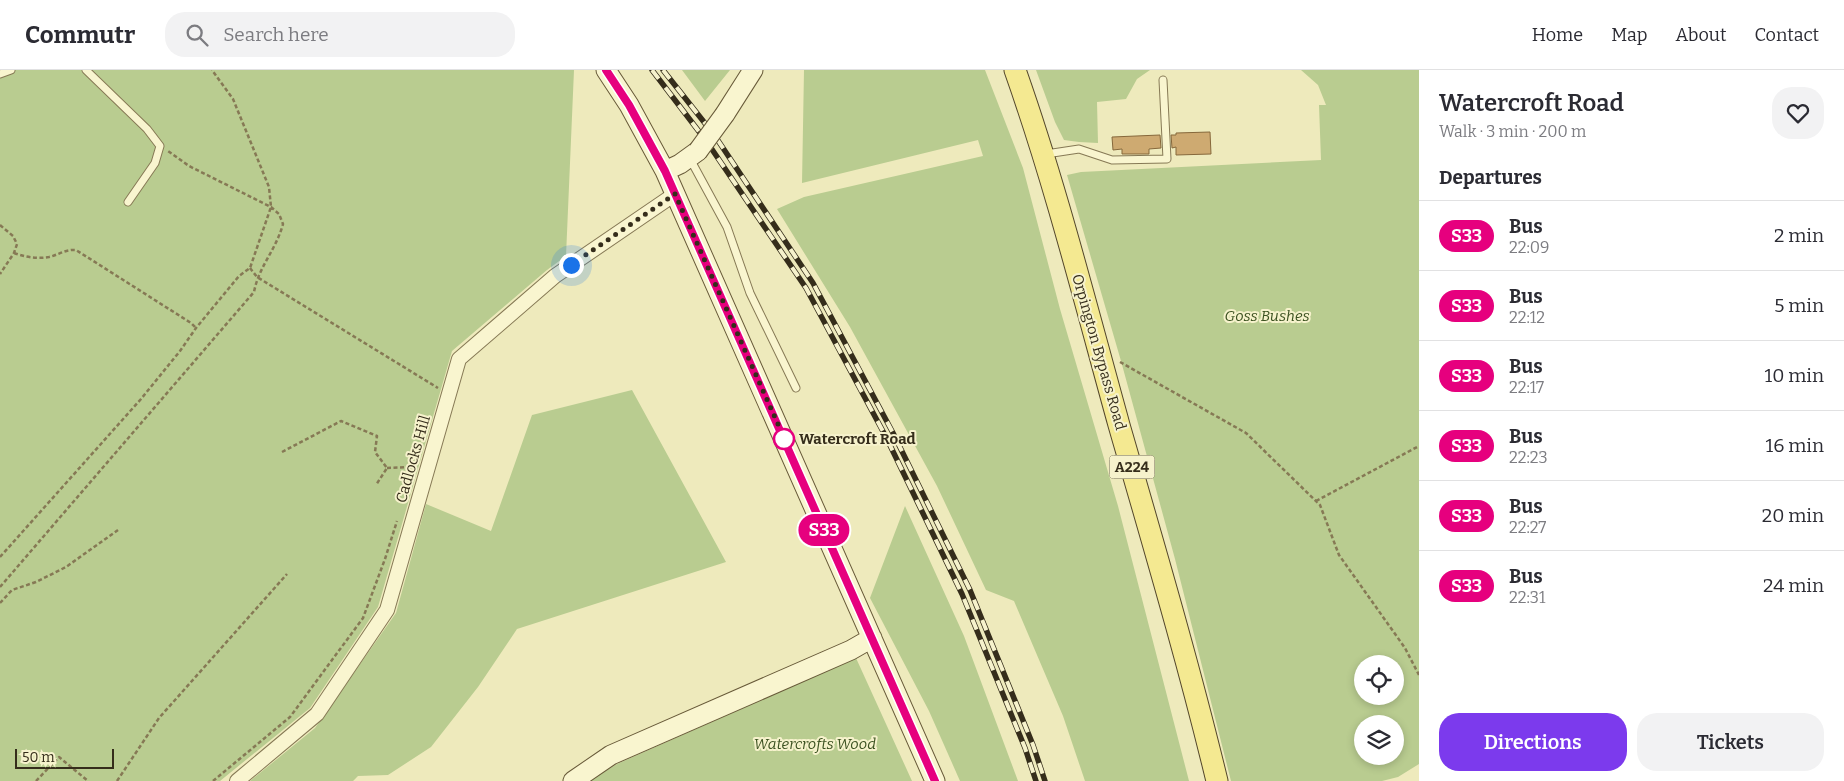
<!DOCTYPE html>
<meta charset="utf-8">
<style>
:root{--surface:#fff;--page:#f2f2f3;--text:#2b2b33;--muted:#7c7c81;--line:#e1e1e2;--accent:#7c3aed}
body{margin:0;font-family:Bitter,serif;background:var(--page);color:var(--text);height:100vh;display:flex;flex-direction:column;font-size:19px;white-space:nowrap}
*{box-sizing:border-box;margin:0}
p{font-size:16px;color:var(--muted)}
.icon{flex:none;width:28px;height:28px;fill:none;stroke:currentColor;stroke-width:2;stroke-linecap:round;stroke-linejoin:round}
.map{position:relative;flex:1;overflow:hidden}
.panel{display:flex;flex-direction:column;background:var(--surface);width:425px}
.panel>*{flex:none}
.badge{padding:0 10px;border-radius:16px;font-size:18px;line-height:32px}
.buttons{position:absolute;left:1354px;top:585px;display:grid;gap:10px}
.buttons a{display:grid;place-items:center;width:50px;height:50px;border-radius:50%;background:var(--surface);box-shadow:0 2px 8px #0003;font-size:25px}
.scale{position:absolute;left:15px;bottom:12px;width:99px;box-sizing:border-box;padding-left:5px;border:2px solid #352d1b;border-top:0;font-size:14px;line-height:18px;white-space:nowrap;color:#352d1b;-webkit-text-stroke:4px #f6f2cc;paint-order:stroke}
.you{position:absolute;width:25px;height:25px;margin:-12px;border:4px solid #fff;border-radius:50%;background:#1a73e8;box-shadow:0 0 0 8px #1a73e833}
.map>.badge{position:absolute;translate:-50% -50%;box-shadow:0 0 0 2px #fff}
h2{padding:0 20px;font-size:19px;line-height:45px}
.round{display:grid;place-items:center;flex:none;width:52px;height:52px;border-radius:20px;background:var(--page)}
.summary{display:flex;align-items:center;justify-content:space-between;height:85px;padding:0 20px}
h1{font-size:24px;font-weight:600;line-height:38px}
.primary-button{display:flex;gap:10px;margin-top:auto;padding:10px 20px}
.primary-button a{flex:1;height:58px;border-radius:20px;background:var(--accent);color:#fff;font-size:20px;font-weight:600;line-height:58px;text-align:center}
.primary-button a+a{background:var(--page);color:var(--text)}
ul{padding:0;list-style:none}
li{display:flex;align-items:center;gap:15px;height:70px;padding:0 20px;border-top:1px solid var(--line)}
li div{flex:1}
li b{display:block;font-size:19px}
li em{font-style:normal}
li .badge{min-width:55px;font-weight:700;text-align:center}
header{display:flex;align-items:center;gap:30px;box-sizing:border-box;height:70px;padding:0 25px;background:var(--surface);border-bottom:1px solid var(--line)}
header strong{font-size:24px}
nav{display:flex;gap:28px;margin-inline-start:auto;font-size:18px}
.search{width:350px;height:45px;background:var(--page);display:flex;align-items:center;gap:12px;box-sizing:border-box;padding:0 18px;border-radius:20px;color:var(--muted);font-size:19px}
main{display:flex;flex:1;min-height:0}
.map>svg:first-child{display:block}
.green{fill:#b9cc90;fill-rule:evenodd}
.building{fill:#ceaa71;stroke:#86683b}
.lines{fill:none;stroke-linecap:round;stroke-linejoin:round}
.lane-casing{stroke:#867955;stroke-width:9}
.street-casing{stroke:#867955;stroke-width:16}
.secondary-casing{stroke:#685a39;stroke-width:21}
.primary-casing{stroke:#53462a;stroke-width:23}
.path{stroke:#867955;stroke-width:2.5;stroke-dasharray:4 2.5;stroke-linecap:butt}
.lane{stroke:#f9f5cf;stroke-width:7}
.street{stroke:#f9f5cf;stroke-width:14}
.secondary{stroke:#f9f5cf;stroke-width:19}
.primary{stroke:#f4e991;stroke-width:21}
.rail-casing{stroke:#352d1b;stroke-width:5.5}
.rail{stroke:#f6f2cc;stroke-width:4;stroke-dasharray:11;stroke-linecap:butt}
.secondary-bridge-casing{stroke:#685a39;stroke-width:21;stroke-linecap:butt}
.secondary-bridge{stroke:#f9f5cf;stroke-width:19}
.line-casing{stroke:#fff;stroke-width:11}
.line{stroke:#e6007e;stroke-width:8}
.walk{stroke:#352d1b;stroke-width:5;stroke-dasharray:0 9}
.stop-dot{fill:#fff;stroke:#e6007e;stroke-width:2.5}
.labels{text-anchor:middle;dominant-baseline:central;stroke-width:4;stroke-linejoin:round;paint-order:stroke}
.shield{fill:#f6f2cc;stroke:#6f6850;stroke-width:1}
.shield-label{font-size:14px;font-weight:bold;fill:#352d1b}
.park-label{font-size:15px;font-style:italic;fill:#3c5221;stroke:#f6f2cc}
.street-label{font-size:15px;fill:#352d1b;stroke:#f6f2cc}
.stop-label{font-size:15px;font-weight:bold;fill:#352d1b;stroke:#f6f2cc;text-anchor:start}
</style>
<header>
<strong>Commutr</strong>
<div class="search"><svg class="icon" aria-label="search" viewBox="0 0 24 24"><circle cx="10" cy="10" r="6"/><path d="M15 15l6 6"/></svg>Search here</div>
<nav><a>Home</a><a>Map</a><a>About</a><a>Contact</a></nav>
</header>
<main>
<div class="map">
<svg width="1419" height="711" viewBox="0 0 1419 711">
<rect width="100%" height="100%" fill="#eeeabc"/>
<path class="green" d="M0,0H574L566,186L547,200L452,281L378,537L310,638L220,711H0Z
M682,0H730L705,31Z
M804,0H985L1023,98L1060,239L1118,436L1189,711H1085L1063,646L1014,531L986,520L937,416L850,257L777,139L804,127L983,86L978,70L802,113Z
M1036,0H1150L1137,9L1126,29L1097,32L1098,73L1079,72L1064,70L1055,52Z
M1301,0H1419V694L1398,707L1382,711H1231L1175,489L1121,291L1067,105L1081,102L1321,90L1319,35H1326L1318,15ZM1362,594H1395V626H1362ZM1362,654H1395V686H1362Z
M632,320L726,492L517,559L478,617L431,677L388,705L358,706L353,711H250L315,658L396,543L426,434L491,461L532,345Z
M905,436L964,566L1018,711H960L929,641L870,528Z
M856,588L912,711H589L617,694Z"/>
<path class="building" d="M1210,62L1211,84L1176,85V77L1172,78L1171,65H1176V63Z
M1160,65L1161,78L1149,79V84H1122V79L1113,80L1112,67Z"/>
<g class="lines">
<defs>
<path id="lane" d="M86,0L147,59L160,76L155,93L128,132
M0,4L11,0
M1046,84L1079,79L1112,90L1167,89L1163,10
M689,87L727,157L750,223L796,318"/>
<path id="street" d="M237,711L317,644L387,540L459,289L555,206L675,124"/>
<path id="secondary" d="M606,0L629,35L665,101L935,711
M725,44L753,0
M665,101L680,94L698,81
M573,711L611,685L851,580L872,568"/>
<path id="primary" d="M1015,0C1056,116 1086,236 1119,355C1153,473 1188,591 1217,711"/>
</defs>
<use href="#lane" class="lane-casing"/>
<use href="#street" class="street-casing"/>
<use href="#secondary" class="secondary-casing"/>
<use href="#primary" class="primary-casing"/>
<path class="path" d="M0,155L13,166L17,174L14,183L0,204
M14,183C25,187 37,189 49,187C58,185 66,179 76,180L191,253L196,258
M250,198L257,207L438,318
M1120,292L1246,363L1320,435L1339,485L1405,578L1419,605
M282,382L341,351L377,366L375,382L387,398L376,415
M387,398L414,397
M1316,431L1419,376
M0,487L141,329L180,281L196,258L239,206L250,198L271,137L269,117L233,29L212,0
M0,517L254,222C259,196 276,180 283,154L279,144L271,137L189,96L168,81
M0,533L12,520L36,512L66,497L118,460
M36,711L59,687L88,711
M117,711L159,648L287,504
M213,711L290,647L363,548L385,489L397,451"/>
<use href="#lane" class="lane"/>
<use href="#street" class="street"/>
<use href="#secondary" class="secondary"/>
<use href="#primary" class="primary"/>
<defs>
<path id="rail" d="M652,0L707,72L806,218L886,367L962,524L1025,678L1036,711
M663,0L715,66L813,213L893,363L970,520L1033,675L1045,711"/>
</defs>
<use href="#rail" class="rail-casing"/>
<use href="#rail" class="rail"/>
<defs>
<path id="secondary-bridge" d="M698,81L725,44"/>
</defs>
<use href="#secondary-bridge" class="secondary-bridge-casing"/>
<use href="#secondary-bridge" class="secondary-bridge"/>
</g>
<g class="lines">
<defs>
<path id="line" d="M606,0L629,35L665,101L935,711"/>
</defs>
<use href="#line" class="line-casing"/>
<use href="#line" class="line"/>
<path class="walk" d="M571,195L675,124L786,372L784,369"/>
</g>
<circle class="stop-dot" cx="784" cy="369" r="10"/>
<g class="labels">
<rect class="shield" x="1109.5" y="385.5" width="45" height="23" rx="4"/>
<g class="shield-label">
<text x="1132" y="397">A224</text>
</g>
<g class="park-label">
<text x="1267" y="246">Goss Bushes</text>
<text x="815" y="674">Watercrofts Wood</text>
</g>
<g class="street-label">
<text transform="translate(1099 282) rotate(74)">Orpington Bypass Road</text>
<text transform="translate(413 389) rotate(-74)">Cadlocks Hill</text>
</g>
<g class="stop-label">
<text x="799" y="369">Watercroft Road</text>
</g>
</g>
</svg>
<div class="buttons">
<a><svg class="icon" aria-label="locate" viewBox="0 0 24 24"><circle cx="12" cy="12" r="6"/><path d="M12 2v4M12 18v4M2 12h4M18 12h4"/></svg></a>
<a><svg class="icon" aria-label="layers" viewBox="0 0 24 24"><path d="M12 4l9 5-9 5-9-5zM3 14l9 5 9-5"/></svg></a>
</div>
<div class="scale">50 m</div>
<div class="you" style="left:571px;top:195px"></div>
<b class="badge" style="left:824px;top:460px;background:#e6007e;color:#fff">S33</b>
</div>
<section class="panel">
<div class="summary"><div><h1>Watercroft Road</h1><p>Walk · 3 min · 200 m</p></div><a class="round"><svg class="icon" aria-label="heart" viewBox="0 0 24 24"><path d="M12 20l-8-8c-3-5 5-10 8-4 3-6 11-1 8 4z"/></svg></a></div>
<h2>Departures</h2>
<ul>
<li><span class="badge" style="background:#e6007e;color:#fff">S33</span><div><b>Bus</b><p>22:09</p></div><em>2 min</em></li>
<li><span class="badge" style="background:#e6007e;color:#fff">S33</span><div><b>Bus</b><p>22:12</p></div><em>5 min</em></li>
<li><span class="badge" style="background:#e6007e;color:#fff">S33</span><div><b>Bus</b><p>22:17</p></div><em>10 min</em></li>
<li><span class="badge" style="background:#e6007e;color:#fff">S33</span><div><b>Bus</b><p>22:23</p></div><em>16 min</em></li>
<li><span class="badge" style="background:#e6007e;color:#fff">S33</span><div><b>Bus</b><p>22:27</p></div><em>20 min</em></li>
<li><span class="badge" style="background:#e6007e;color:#fff">S33</span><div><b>Bus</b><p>22:31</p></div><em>24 min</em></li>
</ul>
<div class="primary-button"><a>Directions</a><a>Tickets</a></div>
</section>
</main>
